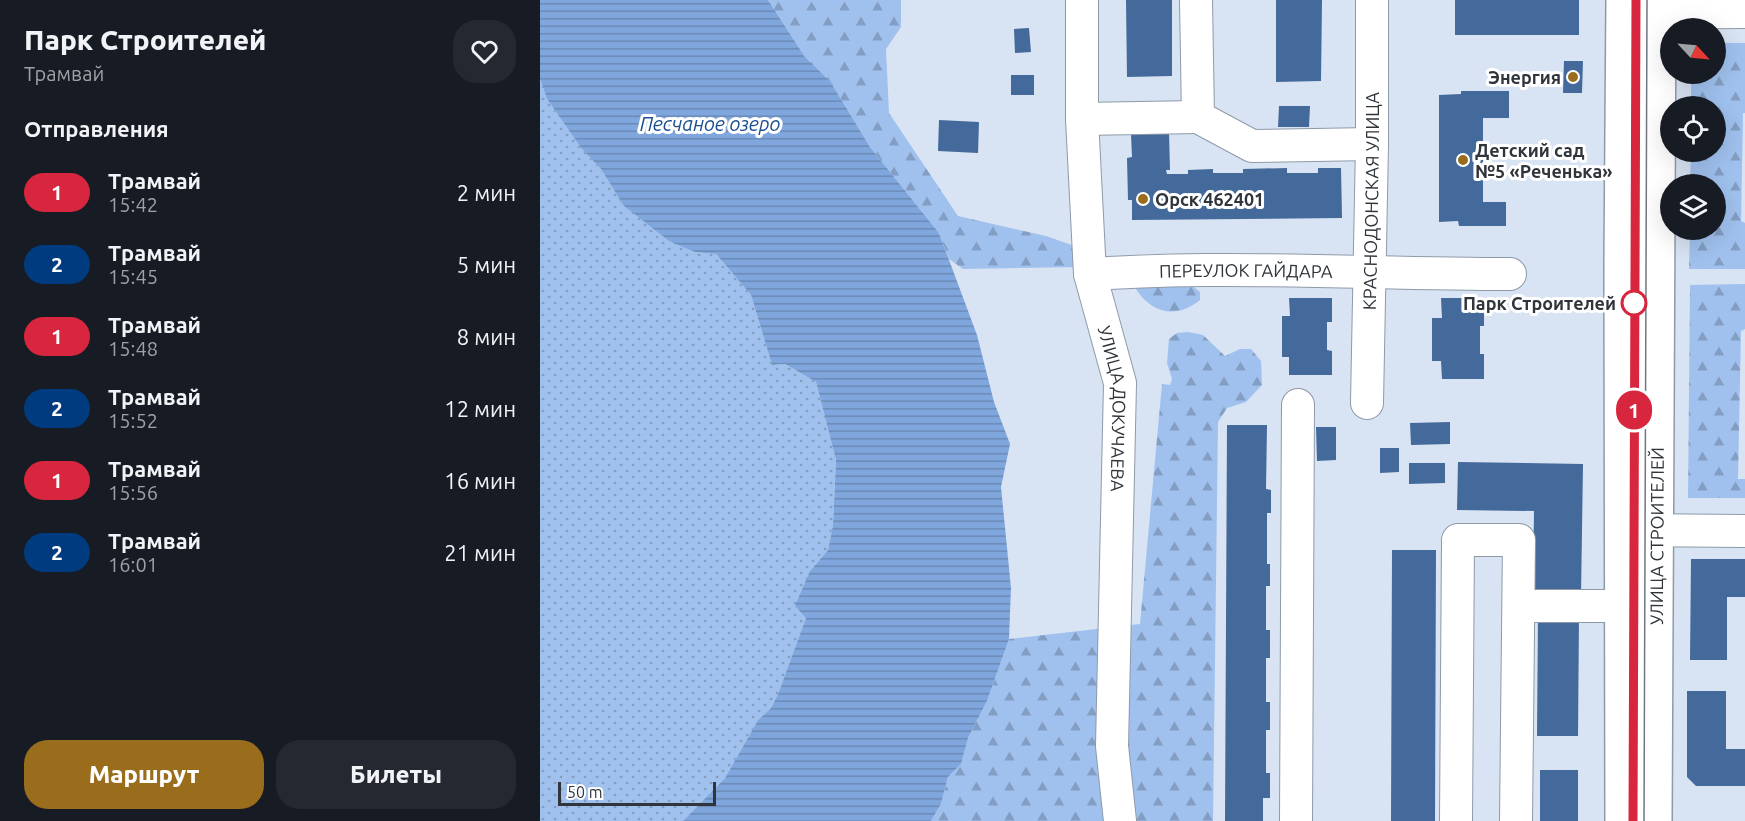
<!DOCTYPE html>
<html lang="ru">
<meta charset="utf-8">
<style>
:root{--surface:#171b24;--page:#242831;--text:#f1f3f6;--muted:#9ea1a6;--accent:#9a6d1d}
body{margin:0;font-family:Ubuntu,sans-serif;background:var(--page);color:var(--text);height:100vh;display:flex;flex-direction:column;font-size:22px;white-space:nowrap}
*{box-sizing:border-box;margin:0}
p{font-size:20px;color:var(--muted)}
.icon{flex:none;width:33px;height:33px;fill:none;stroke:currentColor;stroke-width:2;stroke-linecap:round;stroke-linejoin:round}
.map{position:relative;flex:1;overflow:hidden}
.side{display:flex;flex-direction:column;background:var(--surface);width:540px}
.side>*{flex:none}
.badge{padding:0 12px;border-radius:20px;font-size:21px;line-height:39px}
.needle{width:39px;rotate:116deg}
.controls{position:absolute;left:1120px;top:18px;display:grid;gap:12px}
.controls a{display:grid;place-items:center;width:66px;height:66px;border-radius:50%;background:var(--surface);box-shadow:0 6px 24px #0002;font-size:30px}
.scale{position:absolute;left:18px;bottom:15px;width:158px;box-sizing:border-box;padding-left:6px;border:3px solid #30353b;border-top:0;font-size:16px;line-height:21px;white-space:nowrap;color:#30353b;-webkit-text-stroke:4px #fff;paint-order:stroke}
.map>.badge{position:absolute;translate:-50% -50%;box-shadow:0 0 0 3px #fff}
h2{padding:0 24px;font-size:22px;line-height:54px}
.round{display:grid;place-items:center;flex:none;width:63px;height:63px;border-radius:24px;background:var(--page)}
.overview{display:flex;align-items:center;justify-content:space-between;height:102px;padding:0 24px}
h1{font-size:28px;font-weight:800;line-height:45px}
.button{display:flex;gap:12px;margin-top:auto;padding:12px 24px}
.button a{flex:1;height:69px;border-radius:24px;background:var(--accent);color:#fff;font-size:24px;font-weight:800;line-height:69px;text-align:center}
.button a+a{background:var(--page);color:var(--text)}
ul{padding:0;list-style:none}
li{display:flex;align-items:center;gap:18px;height:72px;padding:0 24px}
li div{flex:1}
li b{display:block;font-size:22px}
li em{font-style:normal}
li .badge{min-width:66px;font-weight:700;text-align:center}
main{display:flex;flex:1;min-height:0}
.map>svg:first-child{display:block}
.forest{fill:url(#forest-firs)}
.park{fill:url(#park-dots)}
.water{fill:url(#water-rules)}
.building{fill:#44699b}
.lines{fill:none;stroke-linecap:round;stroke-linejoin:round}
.minor-casing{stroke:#8f9aa9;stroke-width:34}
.major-casing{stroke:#8f9aa9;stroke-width:36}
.minor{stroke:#fff;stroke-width:32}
.major{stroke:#fff;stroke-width:33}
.tram{stroke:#707781;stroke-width:1.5}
.line-casing{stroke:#fff;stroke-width:14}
.line{stroke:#d7263d;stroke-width:9}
.poi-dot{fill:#9a6d1d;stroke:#fff;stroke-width:2}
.stop-dot{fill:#fff;stroke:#d7263d;stroke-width:3}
.labels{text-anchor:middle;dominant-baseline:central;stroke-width:6;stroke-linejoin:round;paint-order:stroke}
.poi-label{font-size:18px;font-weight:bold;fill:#30353b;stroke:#fff;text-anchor:start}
.street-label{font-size:18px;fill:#30353b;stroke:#fff}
.stop-label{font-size:18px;font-weight:bold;fill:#30353b;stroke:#fff;text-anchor:end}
.water-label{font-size:20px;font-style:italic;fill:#1c4f90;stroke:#fff}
</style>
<main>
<section class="side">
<div class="overview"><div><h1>Парк Строителей</h1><p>Трамвай</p></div><a class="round"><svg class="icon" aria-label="heart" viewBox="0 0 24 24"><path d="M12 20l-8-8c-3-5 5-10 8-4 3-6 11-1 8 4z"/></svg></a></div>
<h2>Отправления</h2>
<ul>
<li><span class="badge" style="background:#d7263d;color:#fff">1</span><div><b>Трамвай</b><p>15:42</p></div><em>2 мин</em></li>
<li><span class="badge" style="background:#003b80;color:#fff">2</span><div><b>Трамвай</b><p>15:45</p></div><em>5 мин</em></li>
<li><span class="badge" style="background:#d7263d;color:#fff">1</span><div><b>Трамвай</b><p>15:48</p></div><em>8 мин</em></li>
<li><span class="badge" style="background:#003b80;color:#fff">2</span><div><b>Трамвай</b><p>15:52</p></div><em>12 мин</em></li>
<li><span class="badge" style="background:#d7263d;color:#fff">1</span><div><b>Трамвай</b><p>15:56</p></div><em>16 мин</em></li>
<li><span class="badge" style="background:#003b80;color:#fff">2</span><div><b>Трамвай</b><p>16:01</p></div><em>21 мин</em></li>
</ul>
<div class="button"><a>Маршрут</a><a>Билеты</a></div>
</section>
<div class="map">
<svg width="1205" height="821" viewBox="0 0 1205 821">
<defs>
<pattern id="forest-firs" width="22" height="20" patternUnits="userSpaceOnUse" patternTransform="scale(1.5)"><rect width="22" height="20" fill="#a0c1ee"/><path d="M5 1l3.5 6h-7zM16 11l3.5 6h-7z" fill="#839ec2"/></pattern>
<pattern id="park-dots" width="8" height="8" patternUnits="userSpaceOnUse" patternTransform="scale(1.5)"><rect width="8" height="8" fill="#a0c1ee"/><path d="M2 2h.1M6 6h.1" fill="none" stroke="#839ec2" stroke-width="1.8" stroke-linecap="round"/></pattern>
<pattern id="water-rules" width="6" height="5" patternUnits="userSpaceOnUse" patternTransform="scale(1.5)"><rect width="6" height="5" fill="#80a7dd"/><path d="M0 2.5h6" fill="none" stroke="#6989b4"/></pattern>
</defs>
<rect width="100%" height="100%" fill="#d8e3f3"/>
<path class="forest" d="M228,0H361V27L346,49L349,113L418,216L506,236L543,249V267L423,269L409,259L399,233L330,147L290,81L265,57Z
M1176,43H1205V113H1203L1201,221L1205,223V269H1149L1150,230H1176V184H1150L1151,152H1176V106H1151V74H1176Z
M601,279L645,280L660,292V300C637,319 612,314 596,289Z
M1205,284V329L1201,331L1198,479H1205V498H1148L1150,285Z
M648,332L663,335L685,356L700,349H711L721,361L722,385L706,402L687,408L678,422L673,821H391L401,804L408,777L421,764L428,738L447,701L469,639L600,624L622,384L630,385L632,379L627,363L629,339L637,333Z"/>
<path class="park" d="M0,79L7,99L41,148L61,169L83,205L155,252L176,254L211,295L232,365L245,364L276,382L296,460L293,525L288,550L270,571L266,618L238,694L231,708L218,720L185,778L143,821H0Z"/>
<path class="water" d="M0,0H228L265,57L290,81L330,147L399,233L437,335L454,402L470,444L461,487L471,588L469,639L447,701L428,738L421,764L408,777L401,804L391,821H143L185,778L218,720L231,708L238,694L266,618L255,606L270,571L288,550L293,525L296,460L276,382L245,364L232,365L211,295L176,254L155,252L129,241L83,205L61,169L41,148L7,99L0,79Z"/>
<path class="building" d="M586,0H632V76L587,77Z
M736,0H782L781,81L736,82Z
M915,0H1039V35H915Z
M489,28L491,52L475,53L474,29Z
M1024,61H1043L1042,93H1023Z
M471,75H494V95H471Z
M921,91H969V118H943V202H966V226H919L918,221L899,222V95L921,94Z
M739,106H770L769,127H738Z
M399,120L439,122L438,153L398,151Z
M629,133L630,170H626L627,174H648V170L673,169V173H703V169L747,168V173H778V168H801L802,218L592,220V200H588L587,158L592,157L591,134Z
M749,298H792V322H787V350L792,351V375H749V357H742V316H750Z
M901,298H944V326H940V354H944V379H902L901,361H892V318H902Z
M910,422V444L871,445L870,423Z
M687,425H727L726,489L731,490V513H727V564H730V586H726V630H730V658H726V702H730V730H726V773H730V798H723V821H685Z
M776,427H796V460L777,461Z
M840,448H859V472L840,473Z
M918,462L1043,464L1041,596L993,595L994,511L917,510Z
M869,463H905V483L869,484Z
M852,550H896L895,821H851Z
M1151,559H1205V597H1187V660H1150Z
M998,613L1039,614L1038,736H997Z
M1147,691H1186V749H1205V786H1156L1147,777Z
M1000,770H1038V821H1000Z"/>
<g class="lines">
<defs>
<g id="minor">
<path id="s1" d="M542,0V119L550,274L580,383L572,746L580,821"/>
<path d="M656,0L658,117L712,146L832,144"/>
<path d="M1083,13L1205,12"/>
<path d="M542,119L658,117"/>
<path id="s2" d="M550,274C588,272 626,270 664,270C766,269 868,274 970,274"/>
<path id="s3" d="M827,403L832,144V0"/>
<path d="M1089,530L1205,531"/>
<path d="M979,606H1106"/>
<path d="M756,821L758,405"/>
<path d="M916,821L918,540H979L976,821"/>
</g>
<g id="major">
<path d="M1082,821L1081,263L1083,0"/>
<path id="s4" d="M1115,821L1119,0"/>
</g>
</defs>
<use href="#minor" class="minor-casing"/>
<use href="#major" class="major-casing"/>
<use href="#minor" class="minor"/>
<use href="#major" class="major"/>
<path class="tram" d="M1093,821L1096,0
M1104,821L1107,0"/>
</g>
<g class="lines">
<defs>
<path id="line" d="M1093,821L1096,0"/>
</defs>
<use href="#line" class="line-casing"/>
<use href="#line" class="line"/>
</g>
<g class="poi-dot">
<circle cx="1033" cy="77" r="6"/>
<circle cx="923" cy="160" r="6"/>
<circle cx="603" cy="199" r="6"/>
</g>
<circle class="stop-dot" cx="1094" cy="303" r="12"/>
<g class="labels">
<g class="poi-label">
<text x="1021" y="77" text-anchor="end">Энергия</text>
<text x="935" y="150">Детский сад<tspan x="935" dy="21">№5 «Реченька»</tspan></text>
<text x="615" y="199">Орск 462401</text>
</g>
<g class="street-label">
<text stroke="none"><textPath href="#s3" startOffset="202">КРАСНОДОНСКАЯ УЛИЦА</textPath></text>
<text stroke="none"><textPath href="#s2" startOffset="156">ПЕРЕУЛОК ГАЙДАРА</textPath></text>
<text stroke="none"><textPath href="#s1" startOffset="412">УЛИЦА ДОКУЧАЕВА</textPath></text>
<text stroke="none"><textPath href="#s4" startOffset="285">УЛИЦА СТРОИТЕЛЕЙ</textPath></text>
</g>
<g class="stop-label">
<text x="1076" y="303">Парк Строителей</text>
</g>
<g class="water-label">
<text x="170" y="123">Песчаное озеро</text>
</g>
</g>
</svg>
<div class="controls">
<a><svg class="needle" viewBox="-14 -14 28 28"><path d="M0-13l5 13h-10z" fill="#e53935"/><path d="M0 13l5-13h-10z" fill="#9ea1a6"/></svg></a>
<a><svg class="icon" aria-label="locate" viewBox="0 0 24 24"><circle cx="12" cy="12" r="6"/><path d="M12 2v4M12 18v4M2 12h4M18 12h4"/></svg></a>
<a><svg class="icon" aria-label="layers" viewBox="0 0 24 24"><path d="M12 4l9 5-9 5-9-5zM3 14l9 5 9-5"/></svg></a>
</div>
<div class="scale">50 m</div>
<b class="badge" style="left:1094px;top:410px;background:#d7263d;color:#fff">1</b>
</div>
</main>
